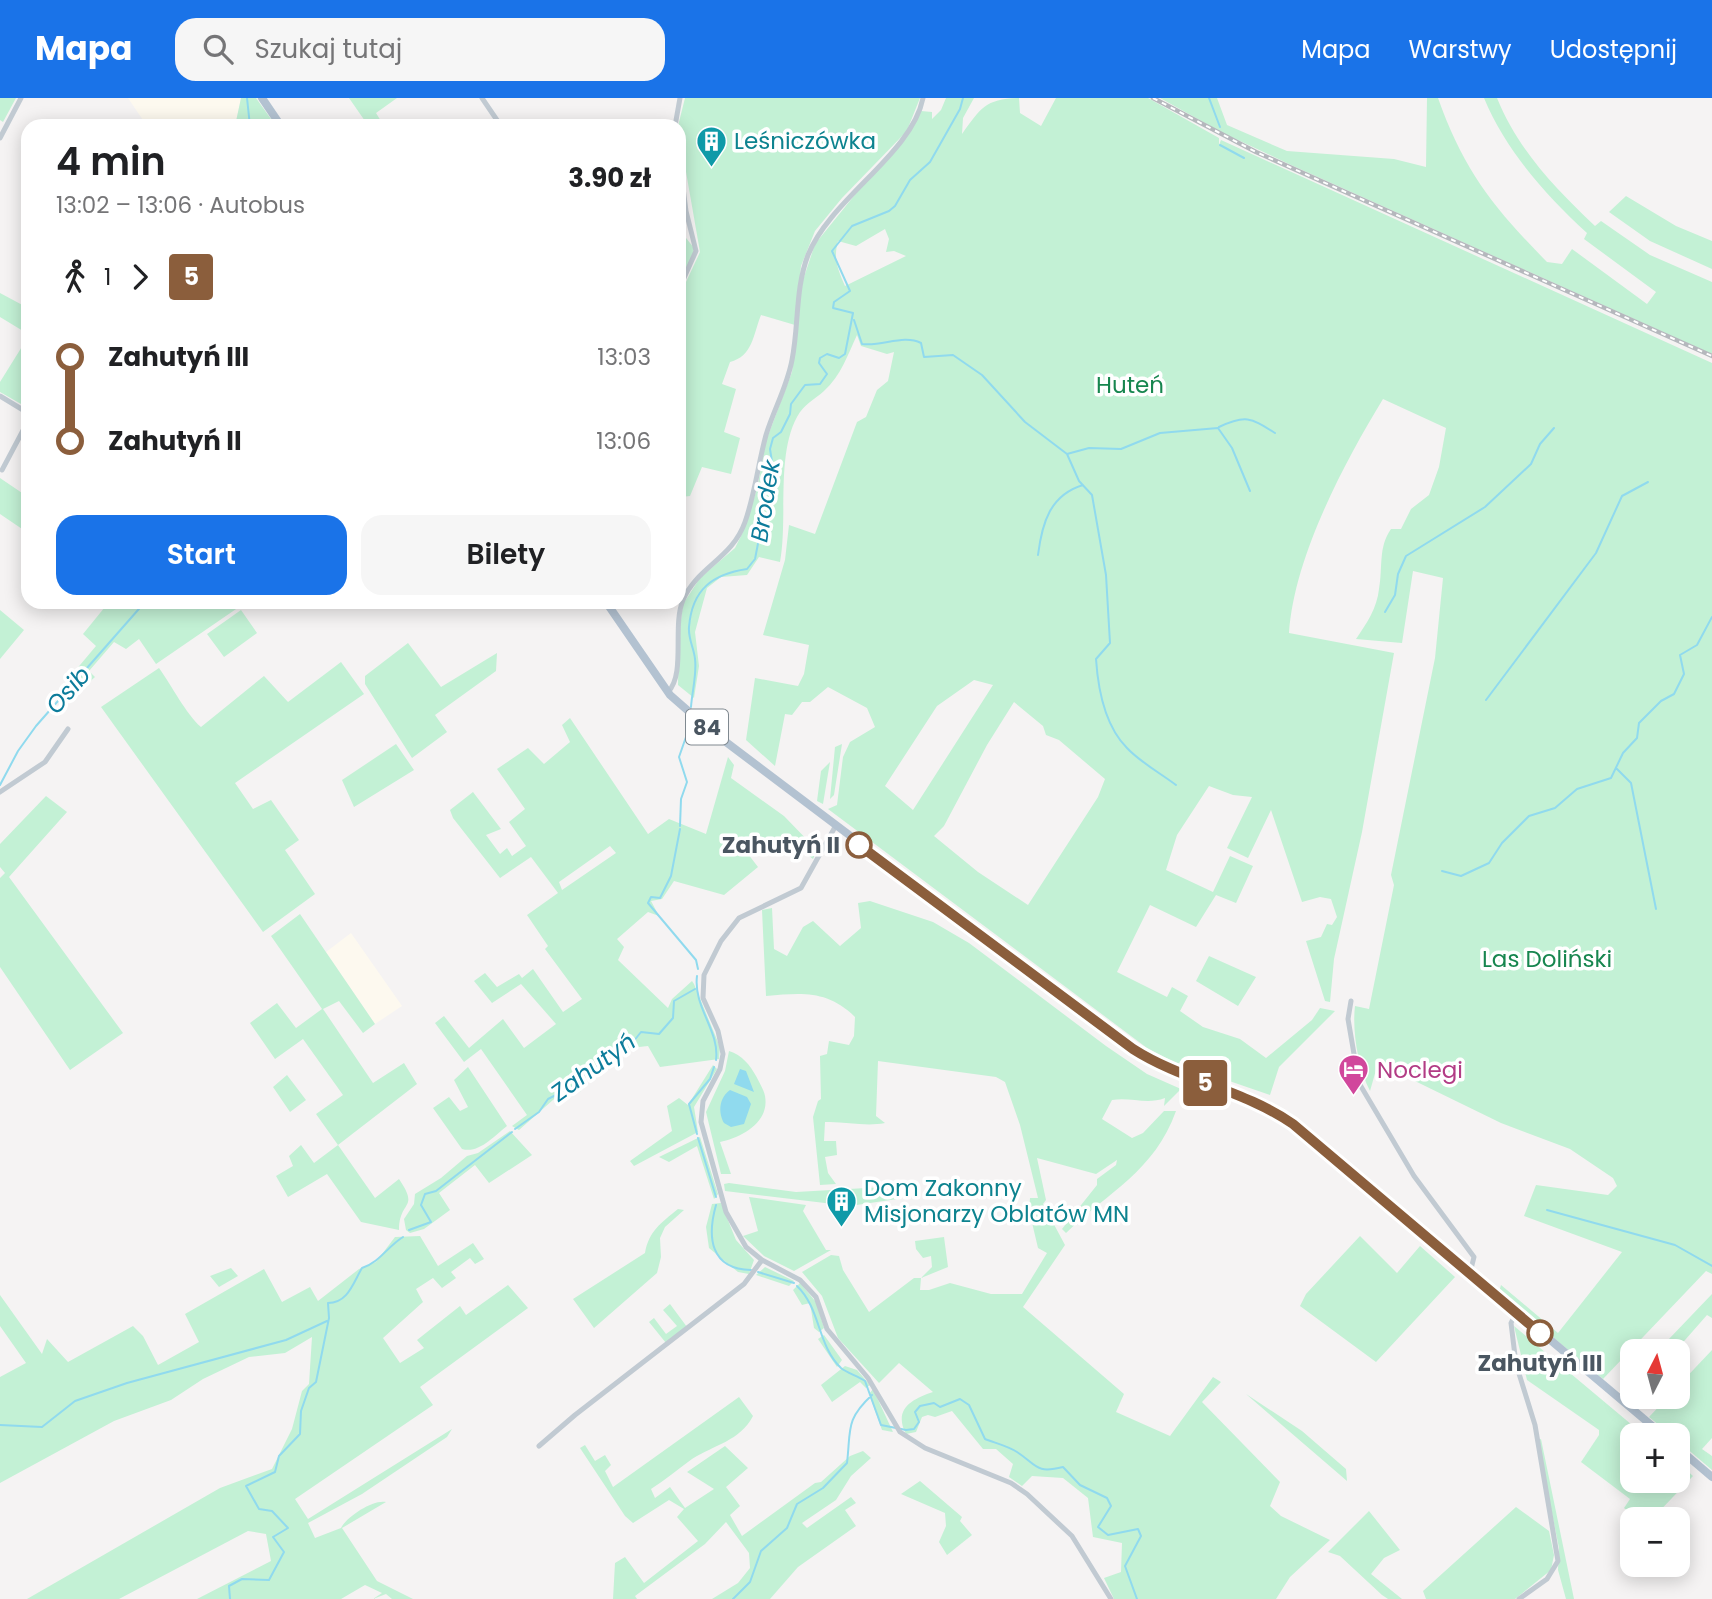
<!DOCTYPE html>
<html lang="pl">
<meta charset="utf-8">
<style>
:root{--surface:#fff;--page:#f6f6f6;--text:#202124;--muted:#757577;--accent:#1a73e8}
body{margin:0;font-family:Poppins,sans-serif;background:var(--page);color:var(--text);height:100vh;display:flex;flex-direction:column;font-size:26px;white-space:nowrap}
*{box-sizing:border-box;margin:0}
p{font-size:23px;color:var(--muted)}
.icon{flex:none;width:38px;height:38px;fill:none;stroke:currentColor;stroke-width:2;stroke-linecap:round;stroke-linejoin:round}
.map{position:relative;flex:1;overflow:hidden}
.sheet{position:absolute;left:21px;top:21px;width:665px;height:490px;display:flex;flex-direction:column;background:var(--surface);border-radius:21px;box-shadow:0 4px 18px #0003}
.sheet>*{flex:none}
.badge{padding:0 14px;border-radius:5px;font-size:24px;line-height:46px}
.needle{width:46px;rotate:6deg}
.fabs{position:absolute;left:1620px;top:1241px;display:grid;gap:14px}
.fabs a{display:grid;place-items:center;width:70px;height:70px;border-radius:14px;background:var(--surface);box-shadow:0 4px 18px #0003;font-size:35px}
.map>.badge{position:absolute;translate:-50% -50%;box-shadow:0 0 0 4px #fff}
.legs{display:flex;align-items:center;gap:10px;height:77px;padding:0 35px;font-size:23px}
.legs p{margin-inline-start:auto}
.summary{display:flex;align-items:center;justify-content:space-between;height:119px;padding:0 35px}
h1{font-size:38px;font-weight:600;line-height:52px}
.cta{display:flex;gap:14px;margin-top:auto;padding:14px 35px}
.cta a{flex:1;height:80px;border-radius:21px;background:var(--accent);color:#fff;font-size:28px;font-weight:600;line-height:80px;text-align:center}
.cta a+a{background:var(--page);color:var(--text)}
ul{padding:0 35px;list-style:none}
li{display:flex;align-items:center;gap:24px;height:84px;font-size:26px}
li i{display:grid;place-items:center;width:10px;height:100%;margin:0 9px;background:currentColor}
li i::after{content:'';width:18px;height:18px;margin:-9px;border:5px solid;border-radius:50%;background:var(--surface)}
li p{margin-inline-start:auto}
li:first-child i{background:linear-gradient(#0000 50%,currentColor 0)}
li:last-child i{background:linear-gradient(currentColor 50%,#0000 0)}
header{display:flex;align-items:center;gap:42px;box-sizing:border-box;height:98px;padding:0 35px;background:var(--accent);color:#fff}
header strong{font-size:33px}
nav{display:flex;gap:38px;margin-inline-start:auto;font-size:24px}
.search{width:490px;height:63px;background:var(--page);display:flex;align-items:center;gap:18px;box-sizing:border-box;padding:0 24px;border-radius:21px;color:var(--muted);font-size:26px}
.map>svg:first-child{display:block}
.commercial{fill:#fdf9ef}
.green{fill:#c3f1d5;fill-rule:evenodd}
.water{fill:#90daee}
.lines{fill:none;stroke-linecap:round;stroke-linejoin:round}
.stream{stroke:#90daee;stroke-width:2}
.street{stroke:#c1cad2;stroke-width:5}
.primary{stroke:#b3c2d1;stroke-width:8}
.rail-casing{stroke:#b5b8bd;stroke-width:4.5}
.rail{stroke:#fff;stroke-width:2;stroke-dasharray:5;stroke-linecap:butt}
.line-1-casing{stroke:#fff;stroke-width:16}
.line-1{stroke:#8b5e3c;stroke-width:10}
.stop-1-dot{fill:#fff;stroke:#8b5e3c;stroke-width:3.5}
.labels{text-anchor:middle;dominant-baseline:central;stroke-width:7;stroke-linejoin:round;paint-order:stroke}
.shield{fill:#fff;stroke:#808990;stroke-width:2}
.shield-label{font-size:21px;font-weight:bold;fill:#4a5661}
.culture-label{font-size:23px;fill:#0d838f;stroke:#fff;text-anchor:start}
.park-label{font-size:23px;fill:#17864f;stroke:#fff}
.stop-label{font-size:23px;font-weight:bold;fill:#4a5661;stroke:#fff;text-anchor:end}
.hotel-label{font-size:23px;fill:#b23c85;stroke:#fff;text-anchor:start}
.water-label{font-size:24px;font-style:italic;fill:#0c7c9b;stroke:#fff}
</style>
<header>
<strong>Mapa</strong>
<div class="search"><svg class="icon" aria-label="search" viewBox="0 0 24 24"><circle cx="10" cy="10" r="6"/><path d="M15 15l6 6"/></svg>Szukaj tutaj</div>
<nav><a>Mapa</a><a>Warstwy</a><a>Udostępnij</a></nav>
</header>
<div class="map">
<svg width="1712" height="1501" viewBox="0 0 1712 1501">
<rect width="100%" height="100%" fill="#f5f3f3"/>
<path class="commercial" d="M128,0H241L235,28H147Z
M351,835L402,908L375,926L326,854Z"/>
<path class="green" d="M0,0H16L3,24L0,22Z
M241,0H256L276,28H235Z
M349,0H397L376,15L384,28H358L365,23Z
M685,0H920L908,30L921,13L932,14V21L941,12L946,0H974L963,20L962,36C981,10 985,1 1019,0L1020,15L1041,28L1056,0H1148L1219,40V47L1221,42L1712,265V1176L1706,1173L1603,1281L1499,1194L1501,1187L1558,1235L1622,1154L1524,1118L1536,1087L1608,1097L1617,1088L1613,1080L1570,1051L1501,1025L1378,965L1370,993C1358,970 1352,933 1355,908L1369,911L1394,787L1391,777L1435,560L1443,480L1413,473L1402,545L1356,541C1367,525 1377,510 1379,491C1383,470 1378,449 1391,431H1401L1411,411L1429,397L1439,369L1446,330L1383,301C1344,365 1294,459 1289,535L1394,555L1362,734L1334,861L1330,904L1325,903L1306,843L1321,839L1327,826L1332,827L1337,819L1331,801L1320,799L1302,804L1271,712L1248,760L1227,750L1252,699L1233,697L1209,688L1177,737L1166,772L1213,794L1230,758L1253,768L1236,805L1216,797L1196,829L1150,807L1117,874L1167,899L1172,889L1188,898L1180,913L1203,929L1240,941L1266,960L1312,922L1320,910L1335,913L1279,969L1270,997L1174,964L1147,950L828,711L837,707L843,659L850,644L875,629L867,610L828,589L810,604H802L792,617L785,616L775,668L746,642L755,580L798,588L804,576L809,547L763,537L785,462L789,427L815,436L857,324L866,319L877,292L888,283L894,254L887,256L861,248L857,237C848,256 841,278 824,293C814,302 804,306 797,319C776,358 788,420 780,464L759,459L747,477L721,479L707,490L695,534L699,568L694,600L678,587L679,538L683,506L700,480L735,450L742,436L757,391L766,343L792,274L802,185L815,146L905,35L842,100L815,133L801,168L795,227L761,217C753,237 753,258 730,264L722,286L736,291L724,334L740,340L731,376L702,369L690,398L681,399L679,403V199L700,154L678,28ZM885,131L889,141L886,154L894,153L906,158L845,188C838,172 833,161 838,143L856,148ZM974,582L993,587L913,712L885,688L937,608ZM1014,604L1043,628L1046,637L1059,642L1105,681L1098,699L1028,807L978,774L934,738L944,728L987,647Z
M1160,0H1217L1227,27L1287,53L1394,61L1426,69L1427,0H1438C1464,73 1493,109 1547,164L1562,166L1572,151L1647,206L1656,194L1584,141L1587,135C1545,96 1506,53 1484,0H1497C1518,52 1555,90 1595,128L1601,123L1650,157L1712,184V256L1291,67L1223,35Z
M679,89L681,123L686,140L694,150L693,157L679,184Z
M1626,98L1676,128L1712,143V171L1650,143L1609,114Z
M0,195L28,210V236L0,219Z
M28,239V310L0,294V284Z
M0,380L28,399V435L0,416Z
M109,504H236L239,509L156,566L139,541L126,551L114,544L89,573L95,579L85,588L75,573L96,548L83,536Z
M0,512L24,532L0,561Z
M241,512L257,535L224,559L207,536Z
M408,545L441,589L497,555L496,573L435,617L447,634L412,660L365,586V578Z
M341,564L364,596L235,685L253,711L271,702L299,742L285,752L315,796L263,834L101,609L159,570C172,588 186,616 201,629L264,578L288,604Z
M570,620L648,736L669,721L706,736L728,659L734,667L731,680L784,718L817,752L813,761L790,743L758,748L748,756L758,769L724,797L674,783L662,801L651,803L659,818L648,814L617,841L624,849L618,862L668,910L672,901L692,883L694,886L720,949L719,961L660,969L648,948C623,949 613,967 588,974L580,994L575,988L562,994L519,1032L512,1028L527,1017L481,951L464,964L435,925L444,918L469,950L503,921L524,950L556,926L521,886L492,905L474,883L485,875L497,889L519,876L522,880L533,871L563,914L582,901L545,851L548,848L527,817L558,795L531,759L500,780L453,720L450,712L473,694L501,731L486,737L500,756L507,750L512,758L526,748L509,724L525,711L497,671L528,650L544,666L570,644L562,627ZM610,748L616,755L562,792L559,784Z
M396,646L414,672L354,709L342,682Z
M842,646L834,697L830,701L835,649Z
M830,664L823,706L817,703L821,673Z
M46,698L67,714L9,779L123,935L70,972L0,869V780L5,775L0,769V746Z
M870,803L933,824L969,845L1106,948L1147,976L1181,991L1164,1008L1165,1000C1147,1007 1131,999 1112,1002L1102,1021L1132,1040L1143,1035L1164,1013H1176C1154,1074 1109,1093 1066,1135L1062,1131L1097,1087V1081L1116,1067L1117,1062L1096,1076L1037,1060L1046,1102L1043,1106L1065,1147L1023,1209L1124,1296L1116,1314L1170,1338L1213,1279L1221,1284L1202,1304L1280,1384L1270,1408L1281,1418L1330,1442L1290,1479L1276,1501H1114L1104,1480L1121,1474L1122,1445L1093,1439L1088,1400L1063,1380L1032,1378L1022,1388L1009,1379L1013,1366L996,1351H983L952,1313L935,1319L928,1317L922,1319L916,1334L906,1336C893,1311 912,1301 933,1294L899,1265L879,1285L838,1240L822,1198L802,1174L831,1157L839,1158L843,1172L869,1214L914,1180H921L932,1169L931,1158L923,1160L916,1151L915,1143L944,1139L948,1169L921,1180L920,1192H929L950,1185L991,1196H1022L1047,1155L1038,1150L1029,1112L1030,1100H1038L1020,1027L1005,984L996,979L878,963L876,1018L885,1025C864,1029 845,1023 825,1024L824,1043H836L837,1057L825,1059L828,1075L836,1086L820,1087L813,1019L818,1003L821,1001L820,958L827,956L829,943L849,947L854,938L855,919C827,892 803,895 766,898L762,812L772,810L774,851L787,858L803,829L813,823L840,848L861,830L858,805Z
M300,816L375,926L363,935L339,903L323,911L373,985L404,965L417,986L338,1047L375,1100L399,1081C420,1112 399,1102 399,1132L361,1124L327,1076L288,1099L276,1078L293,1068L289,1058L301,1047L314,1065L338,1047L316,1016L343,997L303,941L275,961L250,925L277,905L296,930L322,911L271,838Z
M1209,858L1256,879L1238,908L1196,883Z
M729,953C742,957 750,967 756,978C759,984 764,992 765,998C770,1025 740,1040 720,1044L731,1076H721L706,1014L725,973Z
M713,967L717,971L694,1009L698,1034L634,1068L630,1063L672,1033L667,1008L679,1000L688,1007Z
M468,969L507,1028C494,1038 479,1056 462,1051L433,1010L449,999L460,1013L468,1009L454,982Z
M287,977L306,1002L290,1014L273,989Z
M510,1033L532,1057L489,1085L475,1067L439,1095L450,1112L424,1131L410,1135L406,1132L404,1121L414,1106L415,1096L441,1080L467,1058L478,1055Z
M700,1039L718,1096L714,1101L697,1048L669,1064L659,1059Z
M729,1085L796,1094L884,1089L885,1098L901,1097L897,1101L850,1108L725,1093L724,1086Z
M749,1099L806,1107L803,1113L826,1152H831L794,1173L764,1158L743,1138L758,1133Z
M721,1105L736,1142L754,1162L749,1176L738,1174L709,1150L706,1129L712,1106Z
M678,1111L684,1112L665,1129L660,1140L661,1159L657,1175L594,1230L573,1201L645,1155C649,1133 661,1125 678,1111Z
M420,1138L438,1168L473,1145L484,1161L475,1166L470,1160L451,1174L456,1180L442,1190L433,1180L416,1191L423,1204L383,1240L400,1265L424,1250L417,1242L460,1208L466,1217L508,1187L528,1210L420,1289L433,1307L295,1401L308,1421L452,1331L447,1339L362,1396L308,1425L315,1440L341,1430C347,1418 374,1401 386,1404L342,1430L377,1483L413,1501H392L386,1496L373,1501L382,1495L365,1487L341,1501H197L271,1463L266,1436L248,1433L119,1501H27L220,1390L272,1371L292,1331L302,1293L309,1286L312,1239L285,1255L249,1259L203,1281L171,1302L114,1323L0,1385V1279L26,1265L0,1228V1197L42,1256L47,1241L68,1264L133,1228L143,1238L158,1267L199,1244L185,1216L264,1171L282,1204L310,1189L318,1203L359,1171L376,1164L395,1139Z
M1360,1138L1397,1175L1420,1148L1455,1179L1376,1264L1300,1208L1306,1196Z
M765,1169L794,1183L789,1188L756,1177Z
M231,1170L238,1178L219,1189L210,1178Z
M800,1185L816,1204L824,1230L819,1234L814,1230L810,1205L802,1207L793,1192Z
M1712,1196V1220L1707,1217L1678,1250L1668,1242Z
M670,1206L687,1229L666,1245L649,1224L654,1220L666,1236L677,1228L663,1212Z
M1514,1228L1644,1337H1633V1382H1678L1679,1365L1693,1378L1652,1421H1637L1624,1410L1630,1401L1581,1364L1599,1337V1332L1527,1282Z
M824,1237L842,1262L837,1269L818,1241Z
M1712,1252V1340L1702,1351L1712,1358V1372L1678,1343V1337H1671L1649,1319L1668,1299L1678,1298V1288Z
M845,1268L857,1272L870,1287L866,1290L860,1284L832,1304L821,1287Z
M873,1291L893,1334L882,1332L869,1296Z
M1246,1296L1302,1333L1346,1371L1347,1383Z
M739,1299L753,1318C740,1343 714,1347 692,1361C678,1371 665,1382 651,1391L655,1400L670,1389L685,1410L714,1391L687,1374L725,1348L748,1370L726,1389L740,1408L730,1417L742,1438L815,1385L821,1384L850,1358L863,1353L871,1360L851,1378L836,1402L802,1425L807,1430L851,1399L856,1405L845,1412L856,1428L798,1469L770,1501H712L738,1485L750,1470L749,1455L726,1424L705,1446L635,1498L637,1501H613L615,1465L625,1459L644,1485L698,1443L677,1419L684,1411L669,1402L633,1425L625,1418L580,1350L585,1347L595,1363L605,1357L611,1367L605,1373L613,1389Z
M1541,1341L1574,1501H1566L1558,1472L1559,1450L1537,1342Z
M920,1383L962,1419L960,1423L972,1437L947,1457L939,1444L946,1428L945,1415L901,1396Z
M1516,1409L1549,1433L1554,1457L1551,1472L1515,1501H1426L1423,1493Z
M1369,1413L1400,1452L1384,1460L1371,1476L1402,1501H1388L1382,1497L1340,1458L1328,1454Z"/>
<path class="water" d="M740,971L746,973L754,994L734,986Z
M730,992L747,999L751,1006L744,1026L731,1029L724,1025C718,1014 719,1000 730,992Z"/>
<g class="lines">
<path class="stream" d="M247,0L250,28
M1209,0L1220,29
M1220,47L1244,60
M854,222L862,246C882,249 903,236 921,245L924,259L953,257L982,277L1025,324L1067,356L1079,383L1092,397L1106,477L1110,545L1096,561C1098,591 1105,628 1127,650C1140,664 1160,675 1176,687
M1219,329C1246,316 1251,320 1275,335
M1067,356L1089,350L1121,351L1160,335L1218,330L1232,350L1250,393
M1038,457C1042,425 1050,397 1083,387
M1385,514L1395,497L1398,476L1406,458L1485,409L1531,366L1540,346L1554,330
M1486,602L1596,455L1622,398L1648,384
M691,609C692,594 697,576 695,561C694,550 688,541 689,529C692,491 713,476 747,471L755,461L761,430L759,410L773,370L770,351L773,340L781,334L790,316L791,306L805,287L820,286L827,276L819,265L820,260L827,256L839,260L845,256L853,215L833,210L834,204L850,193L832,153L852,128L889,113L895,108L910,82L930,64L960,11L963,0
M1616,670L1631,685L1656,811
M0,687L18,653L36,628L145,504
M680,728L681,701L687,684L679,659L686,639L688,622
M680,731L671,778L660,800L651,799L648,805L696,862L698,871
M1442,773L1461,778L1489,765L1502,745L1529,718L1555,710L1577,691L1611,680L1623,655L1637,640L1639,625L1661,603L1674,596L1684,576L1680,557L1697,547L1712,519
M697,878C693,909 720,933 716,962
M515,1031L539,1014L548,1001L574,988L590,971L611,960L617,950L629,949L641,934L659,936L673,920L674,903L695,891
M697,1036L689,1006L710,981L714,969
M698,1040L716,1099
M716,1107C707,1139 710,1171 751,1172
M1547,1112L1675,1147L1712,1168
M409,1132L431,1124L421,1107L425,1096L436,1093L512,1034
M758,1174L794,1185
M797,1188C821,1211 817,1247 841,1270C847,1275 858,1278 865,1283L881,1327L906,1332L914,1331L919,1324L915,1314L920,1308L934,1305L940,1309L960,1301L969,1307L985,1341C995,1345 1008,1348 1017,1354C1037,1367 1035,1376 1063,1369L1080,1387L1107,1400L1111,1408L1098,1429L1108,1437L1138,1431L1141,1438L1125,1468L1137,1501
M0,1327L42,1329L75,1303L127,1285L286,1242L327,1223
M230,1501L229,1488L242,1481L269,1482L284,1454L273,1439L288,1430L272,1413L259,1411L246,1388L275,1374L279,1358L300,1336L301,1313L309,1290L316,1284L329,1220L328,1205C348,1205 353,1185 362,1170C380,1164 387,1149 403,1139
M733,1501L750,1484L761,1453L787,1430L797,1406L823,1390L847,1365C851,1332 845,1322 872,1297"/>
<path class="street" d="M482,0L501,28
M675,28L680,0
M0,40L21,0
M679,59L686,113L696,153L679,191
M0,298L28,315
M2,372L28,323
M668,594C686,576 672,528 683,502C697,469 732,461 745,424C755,396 758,366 766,337C774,311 787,289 792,262C799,227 795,191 808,157C831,100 912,56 923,0
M0,694L45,664L68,631
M835,729L801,790L739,820L721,843L704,877L703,900L718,933L723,956L720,971L703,1003L701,1024L726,1114L746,1149L762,1162L800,1182L816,1199L827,1231L868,1280L900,1334L925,1350L1011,1385L1027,1396L1072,1438L1111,1501
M1351,903L1348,921L1359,985L1414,1078L1474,1159L1470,1175
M1516,1215L1511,1225L1516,1266L1535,1327L1558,1463L1547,1481L1519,1501
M539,1348L575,1317L744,1186L762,1162"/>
<path class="primary" d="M262,0L281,28
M606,504L670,597L710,632L1133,951C1183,983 1244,992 1293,1025L1663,1337
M1678,1350L1712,1379"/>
<defs>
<path id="rail" d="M1153,0L1256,54L1712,258"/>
</defs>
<use href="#rail" class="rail-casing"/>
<use href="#rail" class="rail"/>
</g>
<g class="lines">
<defs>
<path id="line-1" d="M859,747L1133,951C1183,983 1244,992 1293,1026L1540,1235"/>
</defs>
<use href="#line-1" class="line-1-casing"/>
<use href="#line-1" class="line-1"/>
</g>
<defs>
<symbol id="building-pin" viewBox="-11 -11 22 30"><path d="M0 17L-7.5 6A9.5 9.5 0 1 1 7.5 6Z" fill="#0f9aa8" stroke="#fff"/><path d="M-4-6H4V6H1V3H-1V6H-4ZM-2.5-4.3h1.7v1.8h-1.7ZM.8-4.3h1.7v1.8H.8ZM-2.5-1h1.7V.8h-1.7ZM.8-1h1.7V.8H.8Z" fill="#fff"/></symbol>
<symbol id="hotel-pin" viewBox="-11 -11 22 30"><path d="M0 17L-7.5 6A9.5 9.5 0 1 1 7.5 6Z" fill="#d1479c" stroke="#fff"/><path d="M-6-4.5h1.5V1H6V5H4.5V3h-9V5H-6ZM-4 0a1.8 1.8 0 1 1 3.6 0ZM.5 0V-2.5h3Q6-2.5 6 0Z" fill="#fff"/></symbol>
</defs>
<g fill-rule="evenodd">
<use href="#building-pin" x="694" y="26" width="35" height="47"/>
<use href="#hotel-pin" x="1336" y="954" width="35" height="47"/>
<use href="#building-pin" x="824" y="1086" width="35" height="47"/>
</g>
<g class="stop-1-dot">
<circle cx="859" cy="747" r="12"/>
<circle cx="1540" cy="1235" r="12"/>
</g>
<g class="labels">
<rect class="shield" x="686" y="611.5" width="42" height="35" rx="5"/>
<g class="shield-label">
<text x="707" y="629">84</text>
</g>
<g class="culture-label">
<text x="734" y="43">Leśniczówka</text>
<text x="864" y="1090">Dom Zakonny<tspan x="864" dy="26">Misjonarzy Oblatów MN</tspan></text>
</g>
<g class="park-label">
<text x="1130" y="287">Huteń</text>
<text x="1547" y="861">Las Doliński</text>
</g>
<g class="stop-label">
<text x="840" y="747">Zahutyń II</text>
<text x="1540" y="1265" text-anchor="middle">Zahutyń III</text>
</g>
<g class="hotel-label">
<text x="1377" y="972">Noclegi</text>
</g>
<g class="water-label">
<text transform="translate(765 403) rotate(-81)">Brodek</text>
<text transform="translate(68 592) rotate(-49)">Osib</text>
<text transform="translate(593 969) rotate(-36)">Zahutyń</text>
</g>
</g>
</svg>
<div class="fabs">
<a><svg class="needle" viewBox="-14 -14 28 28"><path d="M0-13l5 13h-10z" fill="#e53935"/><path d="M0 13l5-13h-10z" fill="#757577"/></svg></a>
<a>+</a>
<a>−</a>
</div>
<b class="badge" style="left:1205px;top:985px;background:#8b5e3c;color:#fff">5</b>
<section class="sheet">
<div class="summary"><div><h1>4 min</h1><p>13:02 – 13:06 · Autobus</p></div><b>3.90 zł</b></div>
<div class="legs"><svg class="icon" aria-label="walk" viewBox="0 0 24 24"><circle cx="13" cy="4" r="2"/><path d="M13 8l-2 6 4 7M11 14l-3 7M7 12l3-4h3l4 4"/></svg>1<svg class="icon" aria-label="forward" viewBox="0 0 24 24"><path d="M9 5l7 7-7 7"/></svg><b class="badge" style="background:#8b5e3c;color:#fff">5</b></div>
<ul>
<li><i style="color:#8b5e3c"></i><b>Zahutyń III</b><p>13:03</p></li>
<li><i style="color:#8b5e3c"></i><b>Zahutyń II</b><p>13:06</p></li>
</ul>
<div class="cta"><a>Start</a><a>Bilety</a></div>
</section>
</div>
